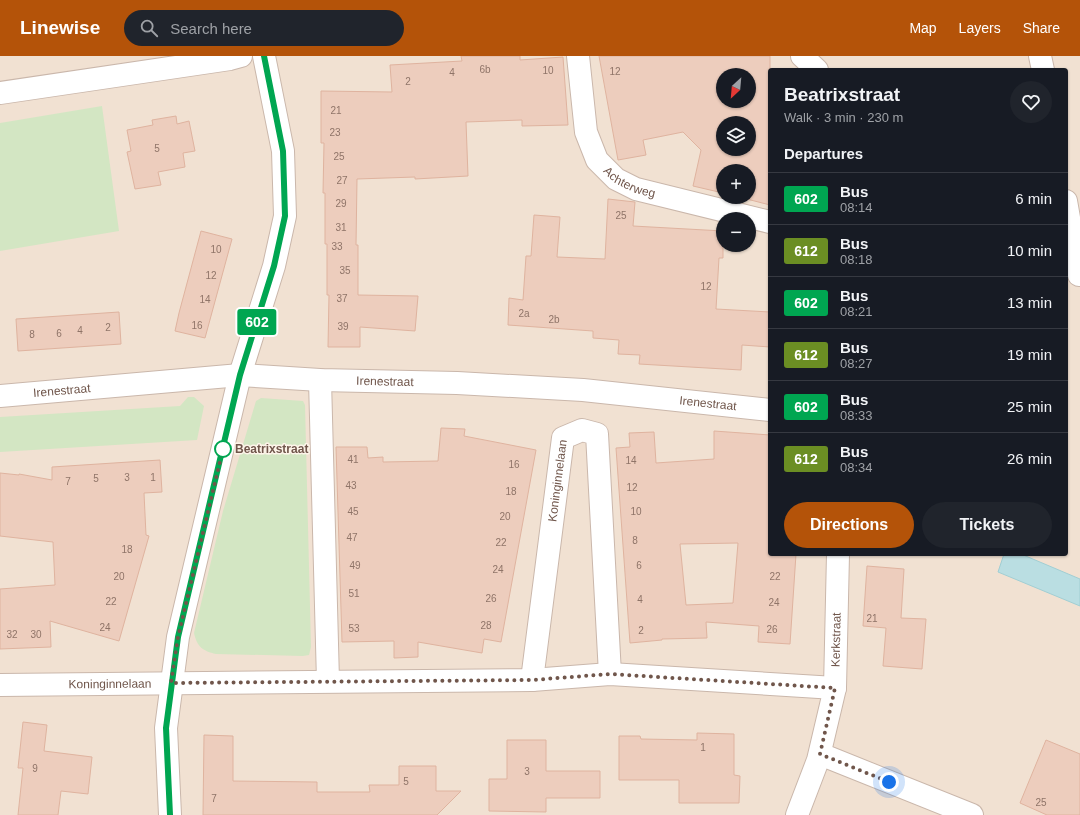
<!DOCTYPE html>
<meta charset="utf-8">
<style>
:root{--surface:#171b24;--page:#20242c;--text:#f1f3f6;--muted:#9ea1a6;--line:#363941;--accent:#b45309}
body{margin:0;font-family:Helvetica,sans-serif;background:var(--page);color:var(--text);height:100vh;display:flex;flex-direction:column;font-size:15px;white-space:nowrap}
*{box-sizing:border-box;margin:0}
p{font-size:13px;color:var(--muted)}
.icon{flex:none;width:22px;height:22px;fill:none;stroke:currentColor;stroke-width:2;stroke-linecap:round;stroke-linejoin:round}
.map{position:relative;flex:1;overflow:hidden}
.drawer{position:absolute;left:768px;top:12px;width:300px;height:488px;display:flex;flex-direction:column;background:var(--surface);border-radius:4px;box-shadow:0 1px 3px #0004}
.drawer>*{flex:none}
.badge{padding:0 8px;border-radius:3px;font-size:14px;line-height:26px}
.needle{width:26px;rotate:206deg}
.buttons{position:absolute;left:716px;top:12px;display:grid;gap:8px}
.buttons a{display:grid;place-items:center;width:40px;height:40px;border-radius:50%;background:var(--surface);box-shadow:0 1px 3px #0004;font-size:20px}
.you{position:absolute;width:20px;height:20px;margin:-10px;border:3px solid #fff;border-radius:50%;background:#1a73e8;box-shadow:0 0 0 6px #1a73e833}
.map>.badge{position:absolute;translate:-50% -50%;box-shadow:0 0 0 2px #fff}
h2{padding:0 16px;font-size:15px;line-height:36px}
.round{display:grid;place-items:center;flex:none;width:42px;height:42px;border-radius:21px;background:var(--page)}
.overview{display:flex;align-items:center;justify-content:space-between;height:68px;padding:0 16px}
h1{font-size:19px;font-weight:600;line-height:30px}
.action{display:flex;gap:8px;margin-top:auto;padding:8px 16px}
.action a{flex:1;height:46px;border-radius:24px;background:var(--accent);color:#fff;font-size:16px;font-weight:600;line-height:46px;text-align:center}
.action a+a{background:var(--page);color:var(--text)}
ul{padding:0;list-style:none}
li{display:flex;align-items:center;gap:12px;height:52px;padding:0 16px;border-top:1px solid var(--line)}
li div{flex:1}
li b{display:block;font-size:15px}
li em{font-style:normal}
li .badge{min-width:44px;font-weight:700;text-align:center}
header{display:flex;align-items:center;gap:24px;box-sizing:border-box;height:56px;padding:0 20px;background:var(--accent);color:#fff}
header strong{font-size:19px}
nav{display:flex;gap:22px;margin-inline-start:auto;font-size:14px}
.search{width:280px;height:36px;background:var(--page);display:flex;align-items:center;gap:10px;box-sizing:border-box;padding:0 14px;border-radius:22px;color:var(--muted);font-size:15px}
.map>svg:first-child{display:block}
.residential{fill:#f1e1d2;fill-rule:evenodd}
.green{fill:#d3e6c3}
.water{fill:#badee2;stroke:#a1ced3}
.building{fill:#edcdbd;stroke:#dfb39f;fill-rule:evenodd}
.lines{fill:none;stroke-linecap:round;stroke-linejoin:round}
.minor-casing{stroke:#cab7ab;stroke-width:24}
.minor{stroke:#fff;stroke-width:22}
.line-casing{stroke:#fff;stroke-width:9}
.line{stroke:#00a651;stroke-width:6}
.walk{stroke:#70564b;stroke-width:4;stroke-dasharray:0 7.2}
.stop-dot{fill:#fff;stroke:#00a651;stroke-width:2}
.labels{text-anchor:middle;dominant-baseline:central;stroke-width:3;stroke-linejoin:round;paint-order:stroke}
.number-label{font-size:10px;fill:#8f7468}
.street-label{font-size:12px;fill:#70564b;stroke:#fdf4e9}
.stop-label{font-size:12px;font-weight:bold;fill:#70564b;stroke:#fdf4e9;text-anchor:start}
</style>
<header>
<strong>Linewise</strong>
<div class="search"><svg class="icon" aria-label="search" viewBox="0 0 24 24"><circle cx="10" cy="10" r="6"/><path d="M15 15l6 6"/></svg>Search here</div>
<nav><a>Map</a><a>Layers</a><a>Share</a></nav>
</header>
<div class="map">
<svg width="1080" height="759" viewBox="0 0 1080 759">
<rect width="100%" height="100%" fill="#faf0e3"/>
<path class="residential" d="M0,0H1080V759H0ZM770,14H1066V498H770ZM723,19H749V45H723ZM723,67H749V93H723ZM723,115H749V141H723ZM723,163H749V189H723Z"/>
<path class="green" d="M102,50L119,175L0,195V67Z
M188,341H194L204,350L197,384L0,396V361L180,350Z
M261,342L303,345L305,349L311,591L309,599L303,600L216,598C203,595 197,591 194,577L223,455L256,345Z"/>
<path class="water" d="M1004,498H1021L1080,523V550L998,516Z"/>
<path class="building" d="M461,0H520V4L563,1L568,69L522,70V64L466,66L468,120L415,123V121L357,123L356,189H358V239L418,240L415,275L360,271V291H328L329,239H327V188H325V137H323L324,87H321V35L392,36L390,9L462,5Z
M599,0H770V149L739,141H749V115H723V137L693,130L701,94L683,76L643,84L646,99L618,104ZM723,19H749V45H723ZM723,67H749V93H723Z
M176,60L177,68L189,65L195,95L183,97L185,111L158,116L161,129L135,133L127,96L131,95L127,74L153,69L152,64Z
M608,143L635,146L633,170L723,175V202H719L716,253L770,256V291L742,289L741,314L639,308L640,299L618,298L619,284L593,282V275L508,269L509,242L523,244L526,200H531L534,159L560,161L557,201L605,203Z
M201,175L232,183L205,282L175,275L179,257Z
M119,256L121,288L18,295L16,263Z
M441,372L465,373L464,380L536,394L501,586L484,583L482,597L418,586V601L394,602V585L342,586L336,391H367L368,402L383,401V406L438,405Z
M714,375L770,379V498H796L790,588L758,586L759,570L706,566L707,582L662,583V584L630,587L616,392L630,391L629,377L654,376L656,407L714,403ZM738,487L733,547L686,549L680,488Z
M160,404L162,436L144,437L146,479L149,480L119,585L50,565L51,591L0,593V533L55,529L53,486L0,480V417L19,419V418L52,424V411Z
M867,510L904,513L901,562L926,563L922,613L883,610L886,572L863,570Z
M23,666L47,669L44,695L92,701L88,738L61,735L58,759H18L23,712H18Z
M697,677L734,678V719L740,720L739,747H679V724H619V680H640L641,683L697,684Z
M204,679L233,680V725L317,726V736H370L369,729H399V710H436V735H461L437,759H203Z
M507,684H546V715H600V742H546V756L489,755V723H507Z
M1046,684L1080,698V759H1047L1020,747Z"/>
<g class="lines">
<defs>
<g id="minor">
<path id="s1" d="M578,0L586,76L597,104L616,123L636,133L770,166"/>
<path d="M802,0L817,14"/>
<path d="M1040,0L1043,14"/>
<path d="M0,37L230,3L241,0"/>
<path d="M1066,145L1079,219"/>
<path d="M320,324L328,625"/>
<path id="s2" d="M0,340L240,319L320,324L457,327L583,334L770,354"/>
<path id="s3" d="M532,624L563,382L582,374L597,378L610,618"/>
<path id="s4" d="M0,629L532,624L610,618L835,632"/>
<path d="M820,698L972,759"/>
<path d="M170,759L166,672L178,581L240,319L274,210L285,160L283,95L264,0"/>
<path id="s5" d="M797,759L818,704L835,632L838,498"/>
</g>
</defs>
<use href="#minor" class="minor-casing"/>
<use href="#minor" class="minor"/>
</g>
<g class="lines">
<defs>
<path id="line" d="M170,759L166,672L178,581L240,319L274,210L285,160L283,95L264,0"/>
</defs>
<use href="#line" class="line-casing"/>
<use href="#line" class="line"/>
<path class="walk" d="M223,393L178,581L171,627L532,624L610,618L835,632L820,698L889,726"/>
</g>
<circle class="stop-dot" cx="223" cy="393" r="8"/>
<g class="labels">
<g class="number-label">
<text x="485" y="13">6b</text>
<text x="548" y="14">10</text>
<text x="615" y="15">12</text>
<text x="452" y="16">4</text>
<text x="408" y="25">2</text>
<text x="336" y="54">21</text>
<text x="335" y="76">23</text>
<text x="157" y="92">5</text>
<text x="339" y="100">25</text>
<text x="342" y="124">27</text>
<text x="341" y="147">29</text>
<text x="621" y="159">25</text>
<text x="341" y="171">31</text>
<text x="337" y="190">33</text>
<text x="216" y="193">10</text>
<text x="345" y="214">35</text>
<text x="211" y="219">12</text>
<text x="706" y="230">12</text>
<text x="342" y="242">37</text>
<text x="205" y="243">14</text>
<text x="524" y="257">2a</text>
<text x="554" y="263">2b</text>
<text x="197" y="269">16</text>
<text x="343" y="270">39</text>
<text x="108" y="271">2</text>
<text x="80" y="274">4</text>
<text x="59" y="277">6</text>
<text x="32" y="278">8</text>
<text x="353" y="403">41</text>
<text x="631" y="404">14</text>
<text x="514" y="408">16</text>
<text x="127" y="421">3</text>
<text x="153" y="421">1</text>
<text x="96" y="422">5</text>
<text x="68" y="425">7</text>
<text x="351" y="429">43</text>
<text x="632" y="431">12</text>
<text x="511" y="435">18</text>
<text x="353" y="455">45</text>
<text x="636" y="455">10</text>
<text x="505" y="460">20</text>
<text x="352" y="481">47</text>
<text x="635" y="484">8</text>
<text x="501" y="486">22</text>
<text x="127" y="493">18</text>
<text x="355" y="509">49</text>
<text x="639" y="509">6</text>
<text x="498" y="513">24</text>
<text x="119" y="520">20</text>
<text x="775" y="520">22</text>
<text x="354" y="537">51</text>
<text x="491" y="542">26</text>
<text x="640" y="543">4</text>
<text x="111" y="545">22</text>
<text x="774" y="546">24</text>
<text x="872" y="562">21</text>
<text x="486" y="569">28</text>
<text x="105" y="571">24</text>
<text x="354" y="572">53</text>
<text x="772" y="573">26</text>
<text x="641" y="574">2</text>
<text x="12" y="578">32</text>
<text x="36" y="578">30</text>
<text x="703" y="691">1</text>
<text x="35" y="712">9</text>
<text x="527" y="715">3</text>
<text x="406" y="725">5</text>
<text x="214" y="742">7</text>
<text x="1041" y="746">25</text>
</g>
<g class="street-label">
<text stroke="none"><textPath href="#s1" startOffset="147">Achterweg</textPath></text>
<text stroke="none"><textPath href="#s2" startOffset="386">Irenestraat</textPath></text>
<text stroke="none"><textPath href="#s2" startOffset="62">Irenestraat</textPath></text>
<text stroke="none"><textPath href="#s2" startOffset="710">Irenestraat</textPath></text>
<text stroke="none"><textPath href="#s3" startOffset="201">Koninginnelaan</textPath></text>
<text stroke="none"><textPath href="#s5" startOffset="181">Kerkstraat</textPath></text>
<text stroke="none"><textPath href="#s4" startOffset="110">Koninginnelaan</textPath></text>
</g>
<g class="stop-label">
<text x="235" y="393">Beatrixstraat</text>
</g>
</g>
</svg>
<div class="buttons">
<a><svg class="needle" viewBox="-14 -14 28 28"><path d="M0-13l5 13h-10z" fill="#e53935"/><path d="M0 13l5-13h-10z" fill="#9ea1a6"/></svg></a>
<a><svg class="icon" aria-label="layers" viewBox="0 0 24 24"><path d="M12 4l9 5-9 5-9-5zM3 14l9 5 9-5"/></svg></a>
<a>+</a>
<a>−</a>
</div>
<div class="you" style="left:889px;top:726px"></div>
<b class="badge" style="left:257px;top:266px;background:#00a651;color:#fff">602</b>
<section class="drawer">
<div class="overview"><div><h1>Beatrixstraat</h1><p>Walk · 3 min · 230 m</p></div><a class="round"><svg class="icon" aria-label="heart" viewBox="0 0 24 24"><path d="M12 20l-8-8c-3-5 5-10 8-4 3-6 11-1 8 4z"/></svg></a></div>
<h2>Departures</h2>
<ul>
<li><span class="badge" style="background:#00a651;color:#fff">602</span><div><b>Bus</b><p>08:14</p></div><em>6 min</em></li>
<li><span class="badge" style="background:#6b8e23;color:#fff">612</span><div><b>Bus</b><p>08:18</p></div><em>10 min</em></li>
<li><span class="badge" style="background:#00a651;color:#fff">602</span><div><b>Bus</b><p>08:21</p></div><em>13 min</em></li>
<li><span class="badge" style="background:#6b8e23;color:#fff">612</span><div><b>Bus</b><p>08:27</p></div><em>19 min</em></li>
<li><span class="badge" style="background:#00a651;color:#fff">602</span><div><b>Bus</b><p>08:33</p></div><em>25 min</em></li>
<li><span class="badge" style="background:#6b8e23;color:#fff">612</span><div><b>Bus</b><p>08:34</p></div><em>26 min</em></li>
</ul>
<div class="action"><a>Directions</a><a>Tickets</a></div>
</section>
</div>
